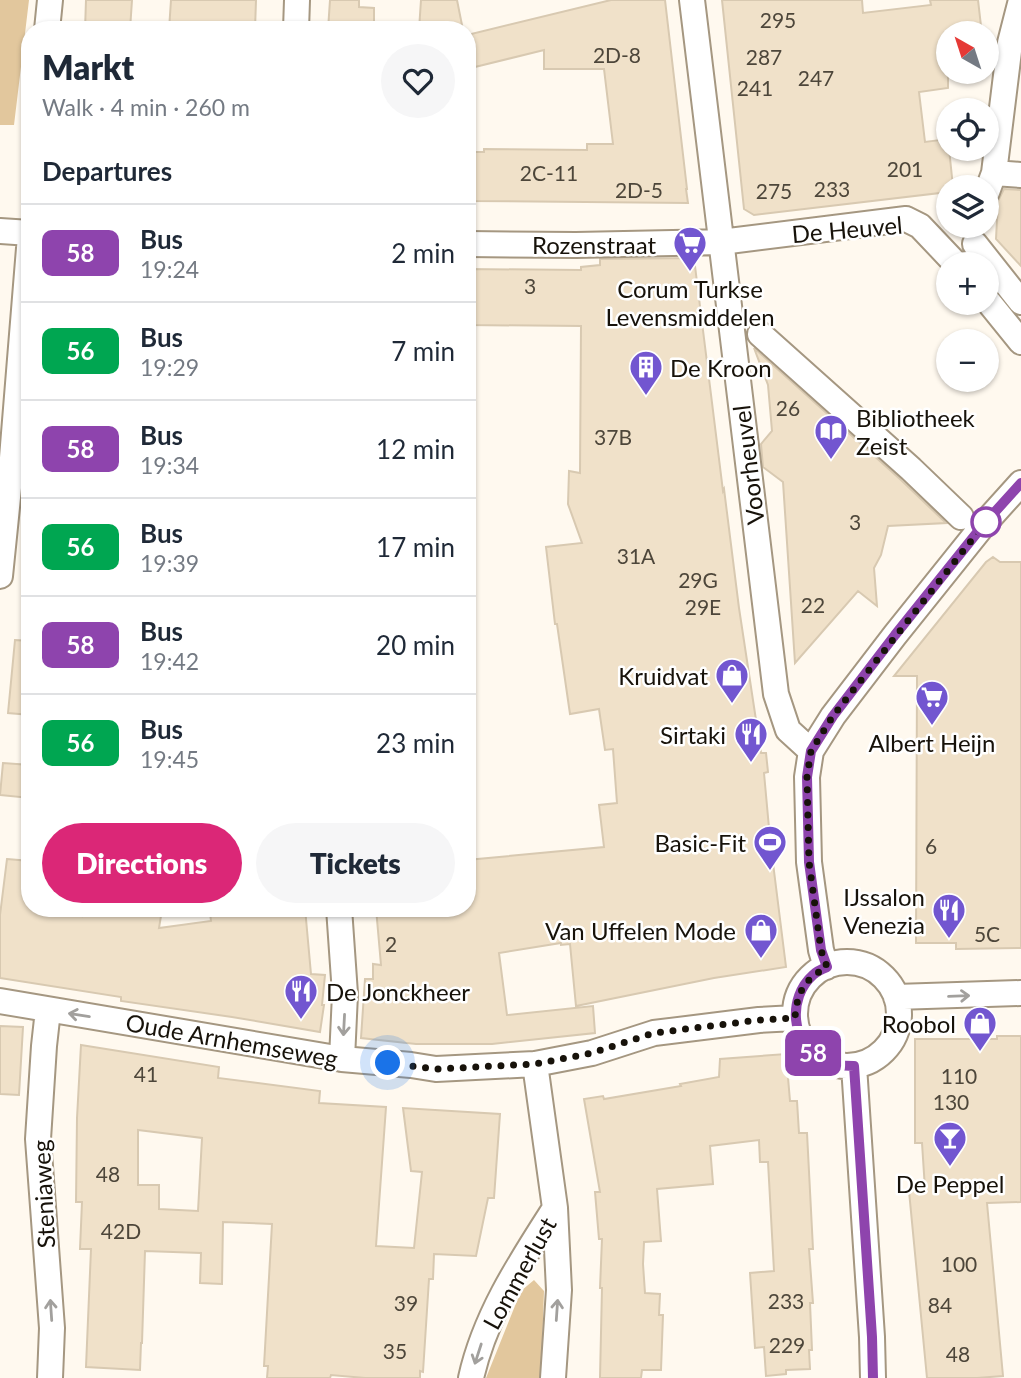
<!DOCTYPE html>
<meta charset="utf-8">
<style>
:root{--surface:#fff;--page:#f6f6f7;--text:#1f2937;--muted:#747a83;--line:#e0e1e3;--accent:#db2777}
body{margin:0;font-family:Lato,sans-serif;background:var(--page);color:var(--text);height:100vh;display:flex;flex-direction:column;font-size:26px;white-space:nowrap}
*{box-sizing:border-box;margin:0}
p{font-size:23px;color:var(--muted)}
.icon{flex:none;width:38px;height:38px;fill:none;stroke:currentColor;stroke-width:2;stroke-linecap:round;stroke-linejoin:round}
.map{position:relative;flex:1;overflow:hidden}
.panel{position:absolute;left:21px;top:21px;width:455px;height:896px;display:flex;flex-direction:column;background:var(--surface);border-radius:28px;box-shadow:0 2px 5px #0004}
.panel>*{flex:none}
.badge{padding:0 14px;border-radius:10px;font-size:24px;line-height:46px}
.needle{width:46px;rotate:321deg}
.fabs{position:absolute;left:936px;top:21px;display:grid;gap:14px}
.fabs a{display:grid;place-items:center;width:63px;height:63px;border-radius:50%;background:var(--surface);box-shadow:0 2px 5px #0004;font-size:35px}
.you{position:absolute;width:35px;height:35px;margin:-18px;border:5px solid #fff;border-radius:50%;background:#1a73e8;box-shadow:0 0 0 10px #1a73e833}
.map>.badge{position:absolute;translate:-50% -50%;box-shadow:0 0 0 4px #fff}
h2{padding:0 21px;font-size:26px;line-height:63px}
.round{display:grid;place-items:center;flex:none;width:74px;height:74px;border-radius:37px;background:var(--page)}
.head{display:flex;align-items:center;justify-content:space-between;height:119px;padding:0 21px}
h1{font-size:33px;font-weight:800;line-height:52px}
.cta{display:flex;gap:14px;margin-top:auto;padding:14px 21px}
.cta a{flex:1;height:80px;border-radius:42px;background:var(--accent);color:#fff;font-size:28px;font-weight:800;line-height:80px;text-align:center}
.cta a+a{background:var(--page);color:var(--text)}
ul{padding:0;list-style:none}
li{display:flex;align-items:center;gap:21px;height:98px;padding:0 21px;border-top:2px solid var(--line)}
li div{flex:1}
li b{display:block;font-size:26px}
li em{font-style:normal}
li .badge{min-width:77px;font-weight:700;text-align:center}
.map>svg:first-child{display:block}
.green{fill:#e2c79d}
.building{fill:#f0e1c9;stroke:#d8c9b1;stroke-width:2;fill-rule:evenodd}
.lines{fill:none;stroke-linecap:round;stroke-linejoin:round}
.street-casing{stroke:#a59781;stroke-width:28}
.street{stroke:#fff;stroke-width:24}
.oneway{stroke:#a2a09d}
.line-casing{stroke:#fff;stroke-width:16}
.line{stroke:#8e44ad;stroke-width:10}
.walk{stroke:#17120a;stroke-width:7;stroke-dasharray:0 12.6}
.stop-dot{fill:#fff;stroke:#8e44ad;stroke-width:3.5}
.labels{text-anchor:middle;dominant-baseline:central;stroke-width:5;stroke-linejoin:round;paint-order:stroke}
.number-label{font-size:21px;fill:#4d463a}
.street-label{font-size:24px;fill:#17120a;stroke:#fff}
.poi-label{font-size:24px;fill:#17120a;stroke:#fff;text-anchor:end}
</style>
<div class="map">
<svg width="1021" height="1378" viewBox="0 0 1021 1378">
<rect width="100%" height="100%" fill="#fff9ef"/>
<path class="green" d="M0,0H29L14,125H0Z
M534,1280L544,1291L541,1378H486L521,1291Z"/>
<path class="building" d="M86,0H132L130,30H85Z
M171,0H256L255,30H234L195,26V30H169Z
M330,0H359V7L374,8V30H328Z
M421,0H457L463,30H419Z
M611,0H665L687,189H686L688,203L470,201V152H484V149L587,150V144H613L604,69H544V50L467,69V35Z
M722,0H862L863,13L931,5L930,0H978L981,26L976,27L977,33H948V88L919,92L925,142L948,139L953,187H948V192L754,215L744,209Z
M1004,189L1021,190V266L996,239L998,201Z
M694,258L723,491L724,489L739,608L761,753H766L768,772L764,773L770,839L786,967L714,978L576,1006L570,944L561,945V943L499,953L507,1015L593,1006L595,1033L492,1044H416L361,1038L365,979H373V964L381,965L376,908H467V860L604,847L599,805L617,803L613,749L605,750L599,709L570,714L557,624H555L546,547L582,543L568,504L569,471L580,473L581,326L467,325V269L581,270V267L600,265V259Z
M754,348L901,480L946,523L888,526L881,555L874,568L877,606L858,591L795,663L783,482L763,467L761,444L772,431L768,385Z
M993,557L1000,562H1021V948L956,949V943H916L917,676H894L986,562Z
M15,640L30,641V715L8,713Z
M3,763L30,765V798L0,795Z
M7,859L30,861V908L82,916L83,908L161,916L159,928L211,921L210,913L260,908H305L311,974L325,975L322,1005H324L320,1032L232,1017L121,1001V997L0,978V915Z
M0,1026L23,1027L19,1095L0,1094Z
M997,1036H1021V1202L987,1203L1003,1376L977,1378H927L909,1191L925,1189L922,1143H915V1039H997Z
M81,1045L219,1067L218,1078L320,1091L319,1103L386,1107L376,1246L414,1248L422,1172L411,1171L403,1108L500,1114L494,1198H488L476,1256L434,1254L433,1279H429L423,1372L420,1371V1378H365L331,1375L330,1378H267L268,1366H264L272,1224L223,1222L222,1284L200,1283L201,1253L145,1251L142,1343H141L140,1370L86,1367L91,1249H80L82,1202H76L77,1118ZM138,1130L202,1138L198,1211L159,1209V1185H138Z
M786,1054L790,1101H797L799,1133H807L813,1249H809L813,1303H810L812,1350H809L810,1369L786,1370V1374L766,1376L764,1347L755,1348L750,1273L774,1271L768,1162H760L759,1140L710,1146L713,1184L657,1189L661,1241L644,1242L643,1264L645,1293L660,1294L659,1315H663L661,1370H642L641,1378H600L602,1288H600L602,1239H599L595,1192H600L584,1099L603,1096L604,1099L681,1086L680,1084L719,1077L720,1059Z"/>
<g class="lines">
<defs>
<path id="street" d="M692,0L776,694L788,730L811,751
M47,30L50,0
M296,30L297,0
M994,173L1021,175
M987,192L994,173L1010,43L1021,0
M0,231L30,233
M467,244L576,245L721,242L906,219L920,226L956,264
M975,244L1021,302
M987,300L1021,342
M760,334L911,469L961,517
M0,576L12,458L30,236
M339,908L345,994L342,1059
M795 1014a52 52 0 1 1 104 0a52 52 0 1 1-104 0Z
M826,967L821,950L809,862L807,777L811,751L833,716L895,635L984,524L1021,483
M896,997L1021,993
M0,1001L342,1059L411,1065L436,1069L535,1064L592,1053L654,1033L759,1020L795,1018
M48,1010L44,1046L38,1139L52,1328L50,1378
M535,1064L555,1208L559,1290L553,1378
M854,1066L872,1337L873,1378
M471,1378C485,1315 521,1261 555,1208"/>
</defs>
<use href="#street" class="street-casing"/>
<use href="#street" class="street"/>
</g>
<defs><path id="oneway-shaft" d="M-6 0H5M1.5-3L5.5 0L1.5 3" fill="none" stroke-width="1.6" stroke-linecap="round" stroke-linejoin="round" transform="scale(1.75)"/></defs>
<g class="oneway">
<use href="#oneway-shaft" transform="translate(959 996) rotate(-2)"/>
<use href="#oneway-shaft" transform="translate(79 1015) rotate(-171)"/>
<use href="#oneway-shaft" transform="translate(344 1025) rotate(93)"/>
<use href="#oneway-shaft" transform="translate(51 1310) rotate(-94)"/>
<use href="#oneway-shaft" transform="translate(557 1310) rotate(-86)"/>
<use href="#oneway-shaft" transform="translate(478 1354) rotate(108)"/>
</g>
<g class="lines">
<defs>
<path id="line" d="M873,1378L872,1337L854,1066C842,1066 832,1065 822,1060C791,1044 787,998 813,975C816,972 822,969 827,967L821,950L809,862L807,777L811,751L833,716L895,635L984,524L1021,483"/>
</defs>
<use href="#line" class="line-casing"/>
<use href="#line" class="line"/>
<path class="walk" d="M388,1063L436,1069L535,1064L592,1053L654,1033L759,1020L795,1018C797,992 804,980 827,967L821,950L809,862L807,777L811,751L833,716L858,684L986,522"/>
</g>
<defs>
<symbol id="supermarket-pin" viewBox="-11 -11 22 30"><path d="M0 17L-7.5 6A9.5 9.5 0 1 1 7.5 6Z" fill="#7256d0" stroke="#fff"/><path d="M-6-5.5h2.5l.6 2H6L4.5 2H-2.5L-4.4-4H-6ZM-1.5 3.2a1.3 1.3 0 1 0 .1 0ZM3 3.2a1.3 1.3 0 1 0 .1 0Z" fill="#fff"/></symbol>
<symbol id="building-pin" viewBox="-11 -11 22 30"><path d="M0 17L-7.5 6A9.5 9.5 0 1 1 7.5 6Z" fill="#7256d0" stroke="#fff"/><path d="M-4-6H4V6H1V3H-1V6H-4ZM-2.5-4.3h1.7v1.8h-1.7ZM.8-4.3h1.7v1.8H.8ZM-2.5-1h1.7V.8h-1.7ZM.8-1h1.7V.8H.8Z" fill="#fff"/></symbol>
<symbol id="library-pin" viewBox="-11 -11 22 30"><path d="M0 17L-7.5 6A9.5 9.5 0 1 1 7.5 6Z" fill="#7256d0" stroke="#fff"/><path d="M-6-4Q-3-5.5-.7-3.5V5Q-3 3-6 4ZM6-4Q3-5.5 .7-3.5V5Q3 3 6 4Z" fill="#fff"/></symbol>
<symbol id="shop-pin" viewBox="-11 -11 22 30"><path d="M0 17L-7.5 6A9.5 9.5 0 1 1 7.5 6Z" fill="#7256d0" stroke="#fff"/><path d="M-5-2.5h2.3a2.7 3.5 0 0 1 5.4 0H5L5.5 6h-11ZM-1.5-2.5h3a1.5 2.3 0 0 0-3 0Z" fill="#fff"/></symbol>
<symbol id="restaurant-pin" viewBox="-11 -11 22 30"><path d="M0 17L-7.5 6A9.5 9.5 0 1 1 7.5 6Z" fill="#7256d0" stroke="#fff"/><path d="M-5-6h1v4h1v-4h1v4h1v-4h1v5L-1.5 .5V6h-2V.5L-5-1ZM5-6V6H3V1.5H1.5Q1.5-4 5-6Z" fill="#fff"/></symbol>
<symbol id="stadium-pin" viewBox="-11 -11 22 30"><path d="M0 17L-7.5 6A9.5 9.5 0 1 1 7.5 6Z" fill="#7256d0" stroke="#fff"/><path d="M0-5a6.5 5 0 1 0 0 10a6.5 5 0 1 0 0-10ZM-3.5-1.8h7v3.6h-7Z" fill="#fff"/></symbol>
<symbol id="bar-pin" viewBox="-11 -11 22 30"><path d="M0 17L-7.5 6A9.5 9.5 0 1 1 7.5 6Z" fill="#7256d0" stroke="#fff"/><path d="M-6-5H6L.8 .8V4.5H3.5V6h-7V4.5H-.8V.8Z" fill="#fff"/></symbol>
</defs>
<g fill-rule="evenodd">
<use href="#supermarket-pin" x="671" y="224" width="38" height="52"/>
<use href="#building-pin" x="627" y="348" width="38" height="52"/>
<use href="#library-pin" x="812" y="412" width="38" height="52"/>
<use href="#shop-pin" x="713" y="656" width="38" height="52"/>
<use href="#supermarket-pin" x="913" y="678" width="38" height="52"/>
<use href="#restaurant-pin" x="732" y="715" width="38" height="52"/>
<use href="#stadium-pin" x="751" y="823" width="38" height="52"/>
<use href="#restaurant-pin" x="930" y="891" width="38" height="52"/>
<use href="#shop-pin" x="742" y="911" width="38" height="52"/>
<use href="#restaurant-pin" x="282" y="972" width="38" height="52"/>
<use href="#shop-pin" x="961" y="1004" width="38" height="52"/>
<use href="#bar-pin" x="931" y="1119" width="38" height="52"/>
</g>
<circle class="stop-dot" cx="986" cy="522" r="14"/>
<g class="labels">
<g class="number-label">
<text x="778" y="19">295</text>
<text x="617" y="54">2D-8</text>
<text x="764" y="56">287</text>
<text x="816" y="77">247</text>
<text x="755" y="87">241</text>
<text x="905" y="168">201</text>
<text x="549" y="172">2C-11</text>
<text x="832" y="188">233</text>
<text x="639" y="189">2D-5</text>
<text x="774" y="190">275</text>
<text x="530" y="285">3</text>
<text x="788" y="407">26</text>
<text x="613" y="436">37B</text>
<text x="855" y="521">3</text>
<text x="636" y="555">31A</text>
<text x="698" y="579">29G</text>
<text x="813" y="604">22</text>
<text x="703" y="606">29E</text>
<text x="931" y="845">6</text>
<text x="987" y="933">5C</text>
<text x="391" y="943">2</text>
<text x="146" y="1073">41</text>
<text x="959" y="1075">110</text>
<text x="951" y="1101">130</text>
<text x="108" y="1173">48</text>
<text x="121" y="1230">42D</text>
<text x="959" y="1263">100</text>
<text x="786" y="1300">233</text>
<text x="406" y="1302">39</text>
<text x="940" y="1304">84</text>
<text x="787" y="1344">229</text>
<text x="395" y="1350">35</text>
<text x="958" y="1353">48</text>
</g>
<g class="street-label">
<text transform="translate(847 229) rotate(-5)">De Heuvel</text>
<text x="594" y="244">Rozenstraat</text>
<text transform="translate(748 465) rotate(-97)">Voorheuvel</text>
<text transform="translate(232 1040) rotate(10)">Oude Arnhemseweg</text>
<text transform="translate(43 1194) rotate(-93)">Steniaweg</text>
<text transform="translate(519 1273) rotate(-61)">Lommerlust</text>
</g>
<g class="poi-label">
<text x="690" y="288" text-anchor="middle">Corum Turkse<tspan x="690" dy="28">Levensmiddelen</tspan></text>
<text x="670" y="367" text-anchor="start">De Kroon</text>
<text x="856" y="417" text-anchor="start">Bibliotheek<tspan x="856" dy="28">Zeist</tspan></text>
<text x="708" y="675">Kruidvat</text>
<text x="726" y="734">Sirtaki</text>
<text x="932" y="742" text-anchor="middle">Albert Heijn</text>
<text x="746" y="842">Basic-Fit</text>
<text x="925" y="896">IJssalon<tspan x="925" dy="28">Venezia</tspan></text>
<text x="736" y="930">Van Uffelen Mode</text>
<text x="326" y="991" text-anchor="start">De Jonckheer</text>
<text x="956" y="1023">Roobol</text>
<text x="950" y="1183" text-anchor="middle">De Peppel</text>
</g>
</g>
</svg>
<div class="fabs">
<a><svg class="needle" viewBox="-14 -14 28 28"><path d="M0-13l5 13h-10z" fill="#e53935"/><path d="M0 13l5-13h-10z" fill="#747a83"/></svg></a>
<a><svg class="icon" aria-label="locate" viewBox="0 0 24 24"><circle cx="12" cy="12" r="6"/><path d="M12 2v4M12 18v4M2 12h4M18 12h4"/></svg></a>
<a><svg class="icon" aria-label="layers" viewBox="0 0 24 24"><path d="M12 4l9 5-9 5-9-5zM3 14l9 5 9-5"/></svg></a>
<a>+</a>
<a>−</a>
</div>
<div class="you" style="left:388px;top:1063px"></div>
<b class="badge" style="left:813px;top:1053px;background:#8e44ad;color:#fff">58</b>
<section class="panel">
<div class="head"><div><h1>Markt</h1><p>Walk · 4 min · 260 m</p></div><a class="round"><svg class="icon" aria-label="heart" viewBox="0 0 24 24"><path d="M12 20l-8-8c-3-5 5-10 8-4 3-6 11-1 8 4z"/></svg></a></div>
<h2>Departures</h2>
<ul>
<li><span class="badge" style="background:#8e44ad;color:#fff">58</span><div><b>Bus</b><p>19:24</p></div><em>2 min</em></li>
<li><span class="badge" style="background:#00a651;color:#fff">56</span><div><b>Bus</b><p>19:29</p></div><em>7 min</em></li>
<li><span class="badge" style="background:#8e44ad;color:#fff">58</span><div><b>Bus</b><p>19:34</p></div><em>12 min</em></li>
<li><span class="badge" style="background:#00a651;color:#fff">56</span><div><b>Bus</b><p>19:39</p></div><em>17 min</em></li>
<li><span class="badge" style="background:#8e44ad;color:#fff">58</span><div><b>Bus</b><p>19:42</p></div><em>20 min</em></li>
<li><span class="badge" style="background:#00a651;color:#fff">56</span><div><b>Bus</b><p>19:45</p></div><em>23 min</em></li>
</ul>
<div class="cta"><a>Directions</a><a>Tickets</a></div>
</section>
</div>
